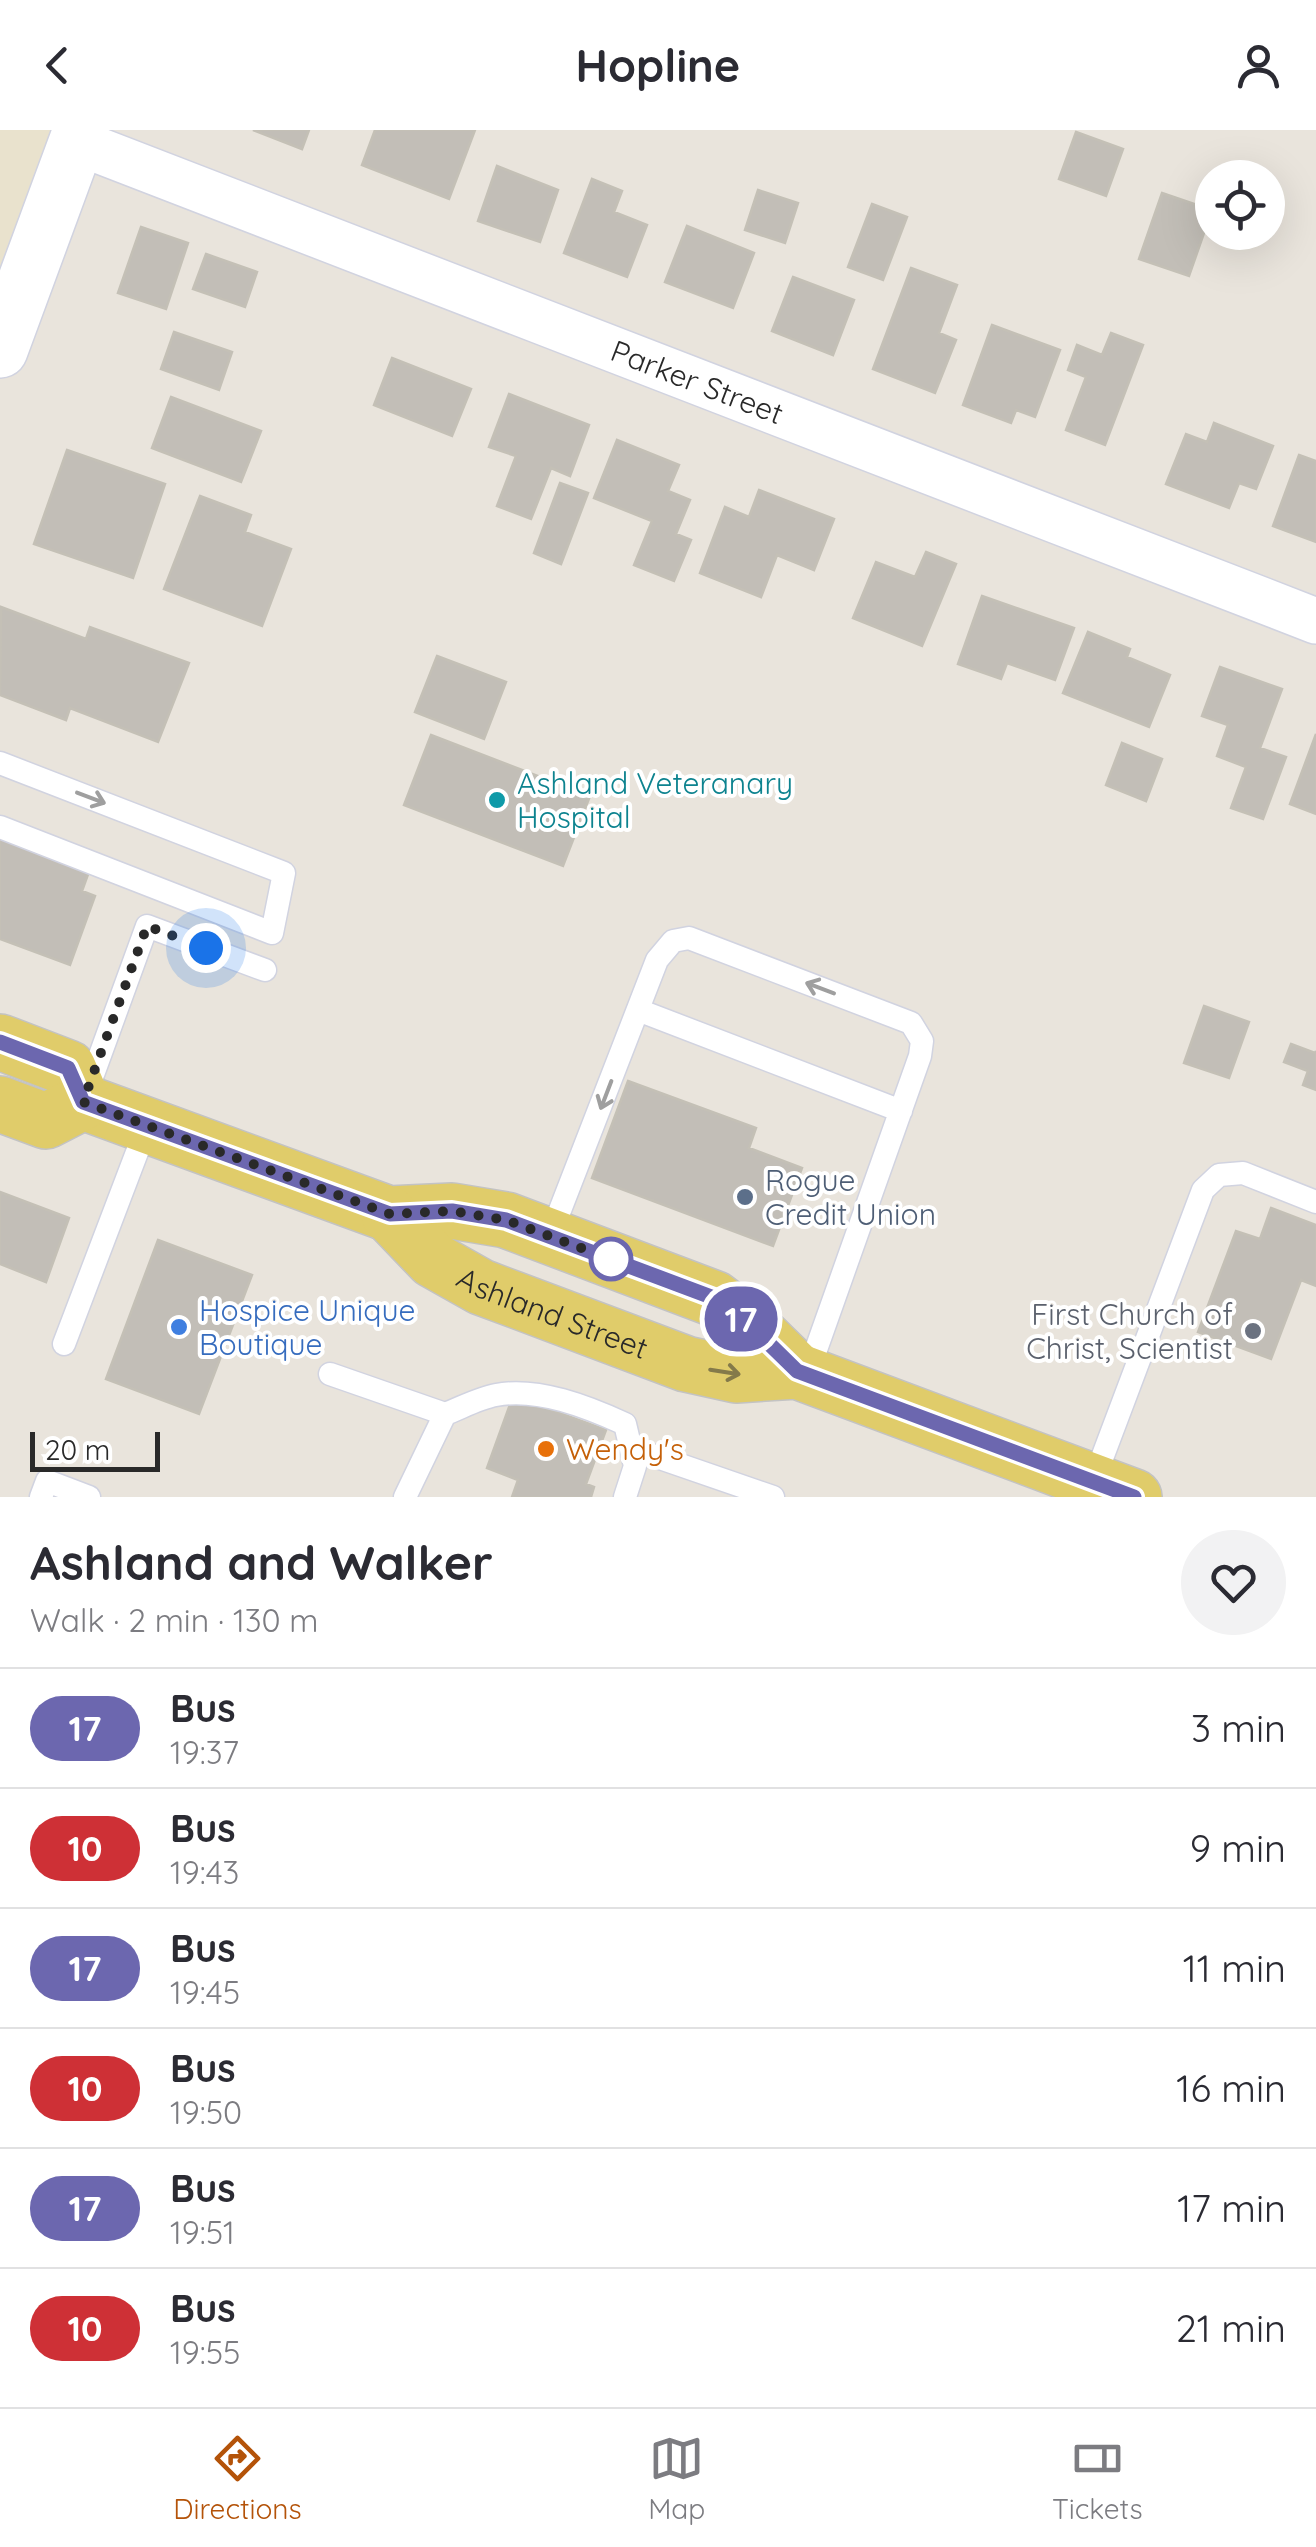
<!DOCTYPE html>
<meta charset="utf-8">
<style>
:root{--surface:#fff;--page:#f2f2f3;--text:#2b2b33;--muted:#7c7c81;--line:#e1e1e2;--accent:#b45309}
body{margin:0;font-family:Quicksand,sans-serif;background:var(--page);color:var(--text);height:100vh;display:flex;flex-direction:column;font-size:38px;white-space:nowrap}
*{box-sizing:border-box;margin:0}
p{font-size:32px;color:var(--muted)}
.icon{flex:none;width:55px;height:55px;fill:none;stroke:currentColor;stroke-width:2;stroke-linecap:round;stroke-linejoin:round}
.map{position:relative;height:1367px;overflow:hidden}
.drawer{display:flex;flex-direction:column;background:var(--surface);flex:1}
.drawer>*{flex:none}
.badge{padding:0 20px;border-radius:32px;font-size:35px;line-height:65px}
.controls{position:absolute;left:1195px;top:30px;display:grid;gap:20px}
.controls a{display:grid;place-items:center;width:90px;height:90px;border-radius:50%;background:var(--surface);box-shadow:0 10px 40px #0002;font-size:50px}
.scale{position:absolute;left:30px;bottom:25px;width:130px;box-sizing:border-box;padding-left:10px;border:5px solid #292929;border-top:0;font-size:28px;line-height:35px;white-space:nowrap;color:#292929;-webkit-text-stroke:8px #fff;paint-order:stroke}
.you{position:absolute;width:50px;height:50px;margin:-25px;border:8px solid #fff;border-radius:50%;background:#1a73e8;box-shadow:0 0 0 15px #1a73e833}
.map>.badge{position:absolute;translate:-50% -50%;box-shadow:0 0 0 5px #fff}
.round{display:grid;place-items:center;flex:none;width:105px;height:105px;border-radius:52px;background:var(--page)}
.head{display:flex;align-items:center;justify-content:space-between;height:170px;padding:0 30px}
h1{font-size:48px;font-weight:800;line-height:75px}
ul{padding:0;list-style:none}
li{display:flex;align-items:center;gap:30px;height:120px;padding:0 30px;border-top:2px solid var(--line)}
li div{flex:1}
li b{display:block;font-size:38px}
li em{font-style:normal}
li .badge{min-width:110px;font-weight:700;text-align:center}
header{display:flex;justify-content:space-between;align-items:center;height:130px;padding:0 30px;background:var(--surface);font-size:45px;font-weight:800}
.menu{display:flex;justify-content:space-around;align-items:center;height:140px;border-top:2px solid var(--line);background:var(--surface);font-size:28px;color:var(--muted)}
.menu a{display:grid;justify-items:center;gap:5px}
.menu .active{color:var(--accent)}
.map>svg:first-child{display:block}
.education{fill:#e9e2cd}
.building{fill:#c2beb7;stroke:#c4c0b6;stroke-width:2.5}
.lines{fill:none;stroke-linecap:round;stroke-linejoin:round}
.lane-casing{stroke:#d1d3e0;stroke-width:25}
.street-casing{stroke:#d1d3e0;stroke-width:48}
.secondary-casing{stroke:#d1d3e0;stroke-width:58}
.primary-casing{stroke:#c3c3c3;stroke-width:58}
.lane{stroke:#fff;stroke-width:22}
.street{stroke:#fff;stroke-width:45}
.secondary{stroke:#fff;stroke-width:55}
.primary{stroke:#e0cc6a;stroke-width:55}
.oneway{stroke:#9f9f9f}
.oneway2{stroke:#847a4a}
.line-casing{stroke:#fff;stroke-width:22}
.line{stroke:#6c67af;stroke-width:15}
.walk{stroke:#292929;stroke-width:10;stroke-dasharray:0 18}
.culture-dot{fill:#0f9aa8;stroke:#fff;stroke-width:4}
.service-dot{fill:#5c6f8a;stroke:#fff;stroke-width:4}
.stop-dot{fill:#fff;stroke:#6c67af;stroke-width:5}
.shop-dot{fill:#3f7fe0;stroke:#fff;stroke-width:4}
.worship-dot{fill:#6b7280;stroke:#fff;stroke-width:4}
.food-dot{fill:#e8710a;stroke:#fff;stroke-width:4}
.labels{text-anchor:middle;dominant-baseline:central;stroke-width:8;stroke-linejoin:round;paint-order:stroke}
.street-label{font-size:30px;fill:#292929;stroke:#fff}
.culture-label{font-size:30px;fill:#0d838f;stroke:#fff;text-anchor:start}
.service-label{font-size:30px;fill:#4e5e75;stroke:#fff;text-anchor:start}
.shop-label{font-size:30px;fill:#366cbe;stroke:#fff;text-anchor:start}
.worship-label{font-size:30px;fill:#5b616d;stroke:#fff;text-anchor:end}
.food-label{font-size:30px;fill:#c56008;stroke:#fff;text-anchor:start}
</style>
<header><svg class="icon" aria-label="back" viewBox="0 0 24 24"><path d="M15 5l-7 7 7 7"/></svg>Hopline<svg class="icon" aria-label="person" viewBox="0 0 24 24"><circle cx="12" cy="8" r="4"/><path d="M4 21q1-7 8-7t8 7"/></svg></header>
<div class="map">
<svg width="1316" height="1367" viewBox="0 0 1316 1367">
<rect width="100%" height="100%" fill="#e9e4dc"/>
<path class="education" d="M0,0H72L0,199Z"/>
<path class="building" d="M253,0H309L302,19Z
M375,0H475L449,69L362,35Z
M1076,2L1123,19L1106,66L1059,49Z
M497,36L558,60L540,112L478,91Z
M592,49L622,61L614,82L647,95L627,147L564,123Z
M758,60L798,73L785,113L745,100Z
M1162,63L1212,80L1189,146L1139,129Z
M872,74L907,87L883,150L848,137Z
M687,96L754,123L733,178L665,152Z
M141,97L188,113L166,179L118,163Z
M206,124L257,142L245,177L193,159Z
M911,138L957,155L939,203L956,210L935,263L873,239Z
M793,147L854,170L833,225L772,201Z
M992,195L1060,220L1035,287L1016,280L1011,293L963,275Z
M174,202L232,222L219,260L161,239Z
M1111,203L1143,215L1105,315L1066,300L1086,247L1068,240L1077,215L1102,225Z
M392,228L471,259L452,306L374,275Z
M509,264L589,295L570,346L551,338L531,389L497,376L516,326L489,317Z
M171,267L261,301L241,352L152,318Z
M1214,293L1273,316L1256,359L1239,353L1229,378L1166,354L1186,304L1207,312Z
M617,310L679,335L668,361L690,370L676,404L691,410L674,451L634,435L652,391L594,368Z
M67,320L165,354L133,448L34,414Z
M1299,325L1316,331V412L1273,396Z
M560,353L588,363L561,434L534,423Z
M759,360L834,389L814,440L777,425L761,467L700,443L725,377L749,387Z
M200,366L251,385L245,402L291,419L262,496L164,459Z
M926,422L956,434L922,516L853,488L876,432L915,447Z
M982,466L1074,498L1055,550L1007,533L1001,549L958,534Z
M1,477L86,509L90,497L189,533L158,612L70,578L66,590L0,565Z
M1088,502L1130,519L1127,527L1170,545L1149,597L1063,563Z
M437,526L506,552L484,609L415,582Z
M1220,537L1282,559L1260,618L1286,627L1263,689L1231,678L1246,637L1217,626L1228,595L1202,586Z
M1316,604V684L1290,674Z
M431,605L590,666L563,736L404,675Z
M1122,613L1162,629L1146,671L1106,655Z
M0,702L91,736L82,761L95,766L70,835L0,809Z
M1204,876L1249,892L1229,948L1184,933Z
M1291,914L1315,923L1316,921V960L1303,955L1308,941L1284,932Z
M628,951L756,998L749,1018L802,1038L773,1116L592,1048Z
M0,1062L69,1088L46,1152L0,1134Z
M1271,1078L1316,1095V1156L1301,1150L1271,1229L1198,1202L1236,1101L1260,1109Z
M158,1110L252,1145L199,1284L106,1249Z
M513,1266L606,1300L586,1354L594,1357L591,1367H512L518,1350L487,1338Z"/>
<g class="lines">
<defs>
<path id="lane" d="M0,633L284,743L272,803L0,697
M638,880L901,981
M87,961L147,796L265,840
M550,1106L657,830L673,811L689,808L911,893L922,911L920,926L807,1245
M64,1214L147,996
M330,1244L445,1284L405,1367
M445,1284C461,1278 479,1268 496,1265C538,1257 588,1277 625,1294L635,1336L625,1367
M631,1318L773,1367
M1093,1352L1203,1060L1219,1045L1243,1043L1316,1072
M41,1367L47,1351L89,1367"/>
<g id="street">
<path id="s1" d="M77,12L1316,491"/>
</g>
<path id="secondary" d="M0,220L81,0"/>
<g id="primary">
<path d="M0,912L68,938L83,972L389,1084L452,1081L506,1090L715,1169L753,1198L797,1241"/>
<path d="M0,974L46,991L83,972"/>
<path id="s2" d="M389,1084L433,1130L481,1157L686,1234L736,1245L797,1241L1134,1367"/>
</g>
</defs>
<use href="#lane" class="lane-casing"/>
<use href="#street" class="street-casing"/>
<use href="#secondary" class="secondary-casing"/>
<use href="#primary" class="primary-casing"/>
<use href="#lane" class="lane"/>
<use href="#street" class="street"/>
<use href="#secondary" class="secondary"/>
<use href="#primary" class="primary"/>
</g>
<defs><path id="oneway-shaft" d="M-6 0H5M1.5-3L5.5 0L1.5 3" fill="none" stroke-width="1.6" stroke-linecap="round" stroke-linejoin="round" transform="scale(2.5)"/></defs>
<g class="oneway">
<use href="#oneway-shaft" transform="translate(91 668) rotate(21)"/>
<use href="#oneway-shaft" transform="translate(820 858) rotate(-159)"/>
<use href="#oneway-shaft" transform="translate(606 965) rotate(111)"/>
</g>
<use class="oneway2" href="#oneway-shaft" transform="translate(725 1242) rotate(9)"/>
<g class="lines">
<defs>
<path id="line" d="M0,912L68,938L83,972L390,1084L452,1081L506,1090L714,1168L753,1198L797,1241L1134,1367"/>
</defs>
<use href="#line" class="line-casing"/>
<use href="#line" class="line"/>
<path class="walk" d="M206,818L147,796L83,972L390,1084L452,1081L506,1090L611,1129"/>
</g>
<circle class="culture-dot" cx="497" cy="670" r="10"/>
<circle class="service-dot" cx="745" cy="1067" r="10"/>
<circle class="stop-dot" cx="611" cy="1129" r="20"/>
<circle class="shop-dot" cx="179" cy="1197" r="10"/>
<circle class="worship-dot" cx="1253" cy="1201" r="10"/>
<circle class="food-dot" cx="546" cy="1319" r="10"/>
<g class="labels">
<g class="street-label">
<text stroke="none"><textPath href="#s1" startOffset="665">Parker Street</textPath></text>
<text stroke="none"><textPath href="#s2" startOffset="195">Ashland Street</textPath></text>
</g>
<g class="culture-label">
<text x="517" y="653">Ashland Veteranary<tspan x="517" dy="34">Hospital</tspan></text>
</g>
<g class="service-label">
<text x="765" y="1050">Rogue<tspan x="765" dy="34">Credit Union</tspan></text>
</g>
<g class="shop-label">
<text x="199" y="1180">Hospice Unique<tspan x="199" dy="34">Boutique</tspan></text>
</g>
<g class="worship-label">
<text x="1233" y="1184">First Church of<tspan x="1233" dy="34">Christ, Scientist</tspan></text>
</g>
<g class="food-label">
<text x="566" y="1319">Wendy's</text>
</g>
</g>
</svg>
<div class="controls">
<a><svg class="icon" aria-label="locate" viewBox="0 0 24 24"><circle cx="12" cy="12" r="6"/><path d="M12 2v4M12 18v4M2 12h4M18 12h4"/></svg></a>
</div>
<div class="scale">20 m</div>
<div class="you" style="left:206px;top:818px"></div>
<b class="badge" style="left:741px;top:1189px;background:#6c67af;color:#fff">17</b>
</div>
<section class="drawer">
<div class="head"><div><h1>Ashland and Walker</h1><p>Walk · 2 min · 130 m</p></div><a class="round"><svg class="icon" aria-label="heart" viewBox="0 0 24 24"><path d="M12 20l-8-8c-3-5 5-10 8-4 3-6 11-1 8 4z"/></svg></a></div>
<ul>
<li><span class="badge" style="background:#6c67af;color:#fff">17</span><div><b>Bus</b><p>19:37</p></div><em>3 min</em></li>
<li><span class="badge" style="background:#ce3036;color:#fff">10</span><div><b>Bus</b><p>19:43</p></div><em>9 min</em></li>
<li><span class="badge" style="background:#6c67af;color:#fff">17</span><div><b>Bus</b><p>19:45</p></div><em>11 min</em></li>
<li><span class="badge" style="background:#ce3036;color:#fff">10</span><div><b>Bus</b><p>19:50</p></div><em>16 min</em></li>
<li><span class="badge" style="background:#6c67af;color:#fff">17</span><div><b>Bus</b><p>19:51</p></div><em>17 min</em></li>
<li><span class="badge" style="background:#ce3036;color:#fff">10</span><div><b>Bus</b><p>19:55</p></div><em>21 min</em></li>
</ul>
</section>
<nav class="menu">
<a class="active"><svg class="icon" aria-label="directions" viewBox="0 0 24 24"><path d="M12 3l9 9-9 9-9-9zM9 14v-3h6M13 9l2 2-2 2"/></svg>Directions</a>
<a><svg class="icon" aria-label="map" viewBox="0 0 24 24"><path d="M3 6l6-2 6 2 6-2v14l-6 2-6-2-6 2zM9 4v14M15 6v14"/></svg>Map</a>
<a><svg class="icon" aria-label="tickets" viewBox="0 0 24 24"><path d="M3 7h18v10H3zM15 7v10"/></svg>Tickets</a>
</nav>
